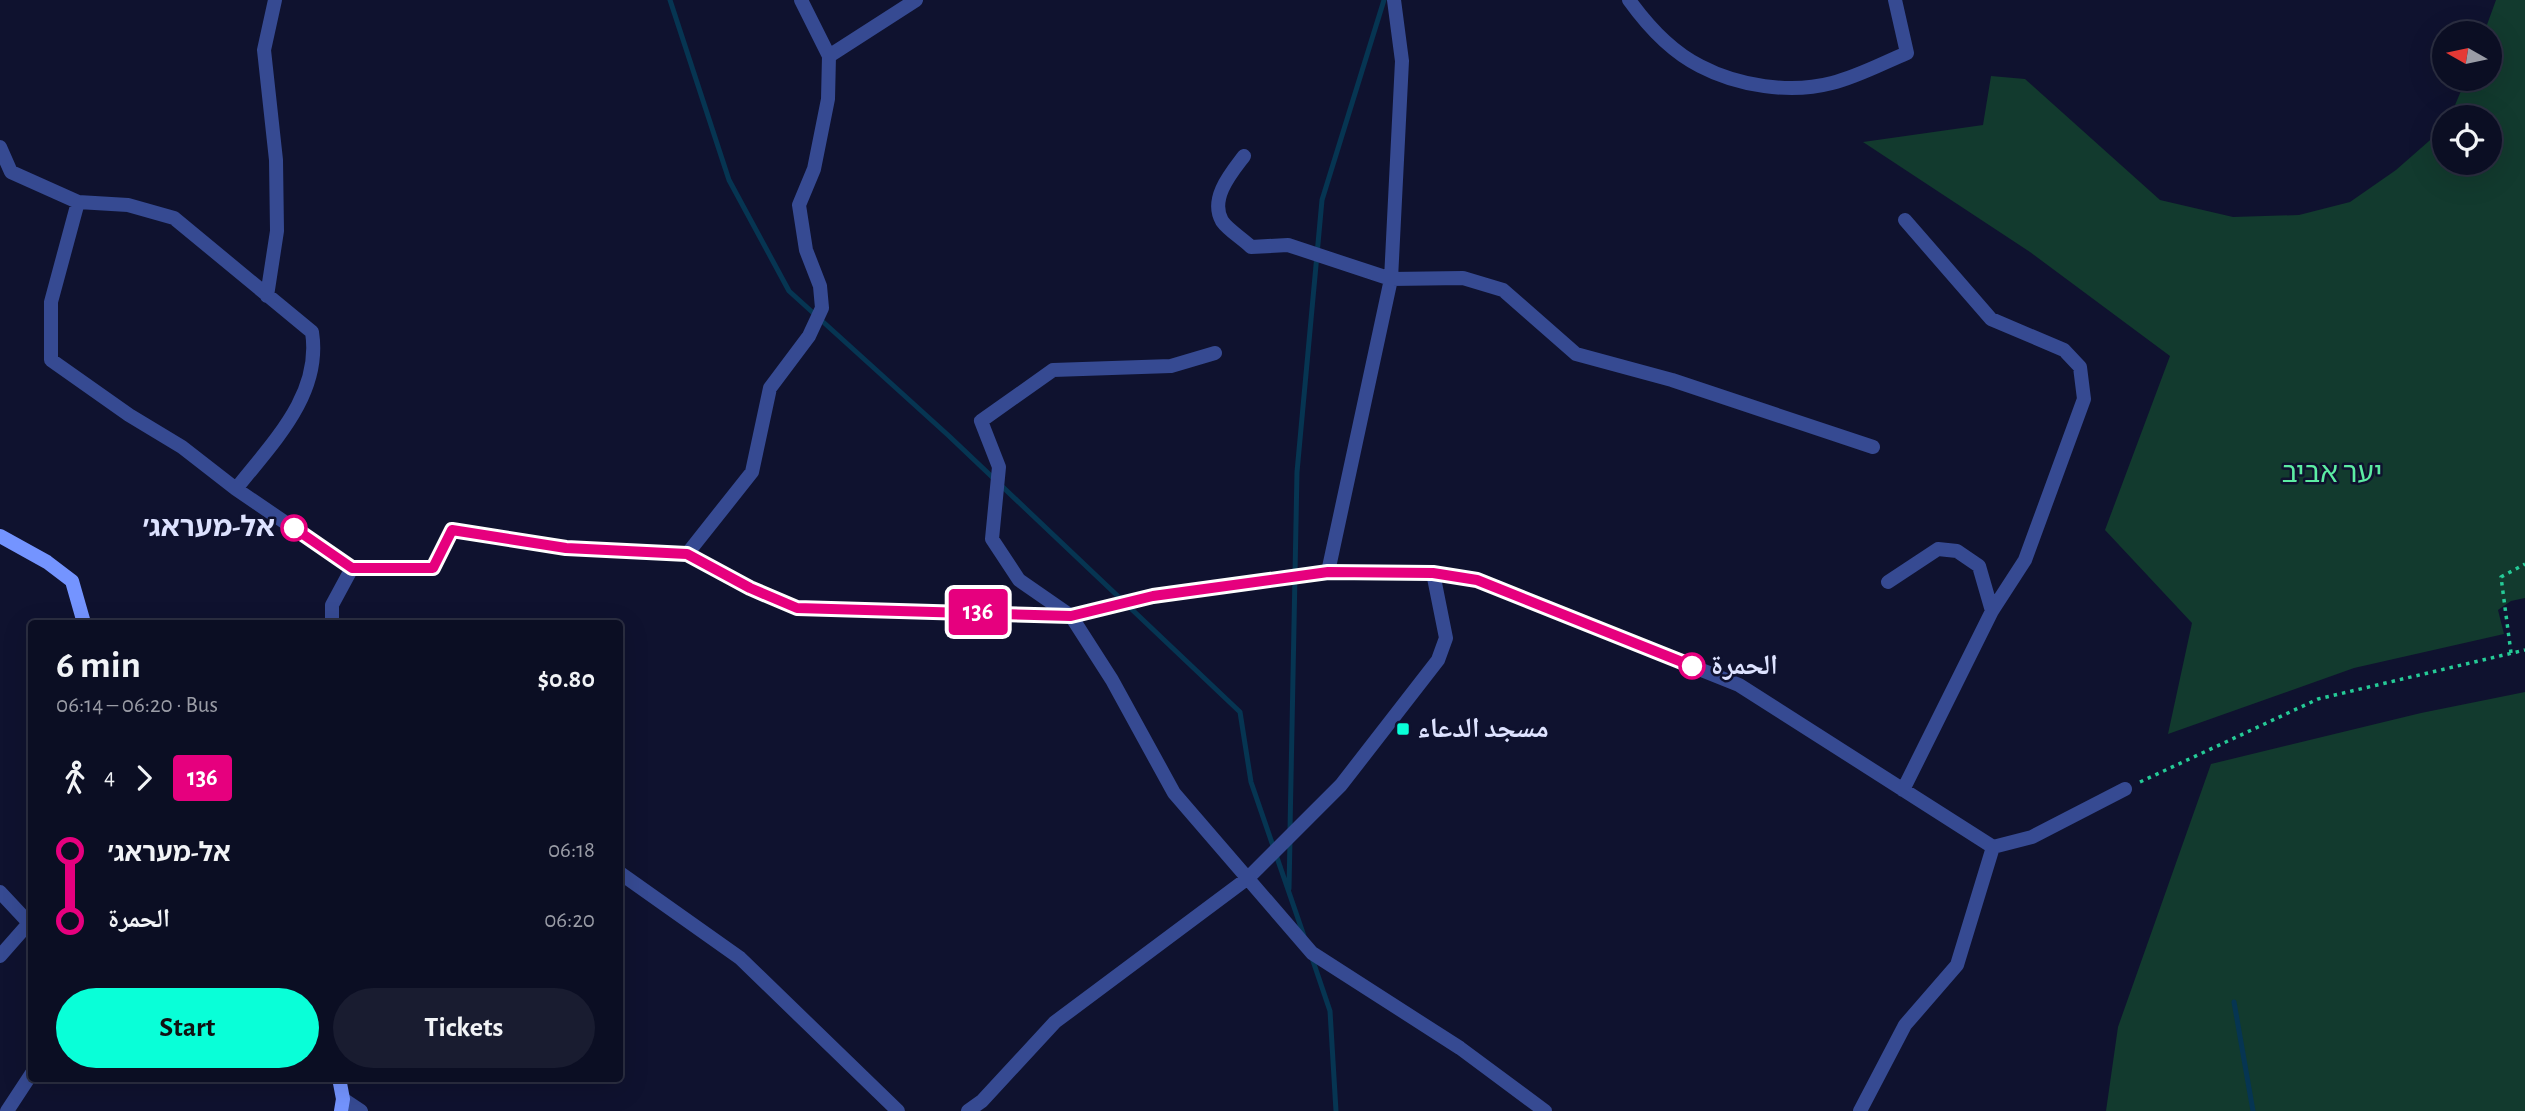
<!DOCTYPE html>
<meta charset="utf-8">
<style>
:root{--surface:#0b0e23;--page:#191c30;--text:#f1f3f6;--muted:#9a9ca6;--line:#2b2e41;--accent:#09ffd8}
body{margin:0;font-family:"Alegreya Sans","Noto Naskh Arabic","Noto Sans Hebrew",sans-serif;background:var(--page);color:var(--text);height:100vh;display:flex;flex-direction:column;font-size:26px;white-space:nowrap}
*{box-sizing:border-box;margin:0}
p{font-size:23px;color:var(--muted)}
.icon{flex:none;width:38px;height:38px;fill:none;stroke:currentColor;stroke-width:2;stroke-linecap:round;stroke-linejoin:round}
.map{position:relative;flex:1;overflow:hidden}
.details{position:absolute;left:28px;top:620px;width:595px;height:462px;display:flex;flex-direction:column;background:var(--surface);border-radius:7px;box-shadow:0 7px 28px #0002,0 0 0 2px var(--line)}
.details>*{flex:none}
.badge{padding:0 14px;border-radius:5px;font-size:24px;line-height:46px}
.needle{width:46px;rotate:279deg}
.buttons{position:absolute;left:2432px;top:21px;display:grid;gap:14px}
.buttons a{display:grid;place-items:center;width:70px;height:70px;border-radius:50%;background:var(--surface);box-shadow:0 7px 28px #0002,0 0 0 2px var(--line);font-size:35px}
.map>.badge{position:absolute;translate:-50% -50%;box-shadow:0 0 0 4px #fff}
.legs{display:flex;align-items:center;gap:10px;height:77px;padding:0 28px;font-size:23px}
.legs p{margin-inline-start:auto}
.head{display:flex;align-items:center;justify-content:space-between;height:119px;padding:0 28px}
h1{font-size:38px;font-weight:700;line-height:52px}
.action{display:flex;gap:14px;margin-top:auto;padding:14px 28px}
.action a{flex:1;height:80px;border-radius:42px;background:var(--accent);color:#111;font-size:28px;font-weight:700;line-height:80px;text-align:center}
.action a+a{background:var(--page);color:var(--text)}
ul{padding:0 28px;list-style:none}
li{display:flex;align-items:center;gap:24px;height:70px;font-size:26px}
li i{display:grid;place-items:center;width:10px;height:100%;margin:0 9px;background:currentColor}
li i::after{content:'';width:18px;height:18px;margin:-9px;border:5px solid;border-radius:50%;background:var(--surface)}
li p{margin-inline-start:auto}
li:first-child i{background:linear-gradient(#0000 50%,currentColor 0)}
li:last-child i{background:linear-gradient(currentColor 50%,#0000 0)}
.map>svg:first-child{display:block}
.green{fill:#123a2e}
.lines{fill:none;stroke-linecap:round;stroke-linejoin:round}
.stream{stroke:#063552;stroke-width:5}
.path{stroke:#25cb97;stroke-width:3.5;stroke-dasharray:3.5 5;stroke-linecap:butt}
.street{stroke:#364a92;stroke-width:14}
.secondary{stroke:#7494ff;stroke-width:14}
.line-1-casing{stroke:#fff;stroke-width:16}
.line-1{stroke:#e6007e;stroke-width:10}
.stop-1-dot{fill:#fff;stroke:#e6007e;stroke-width:3.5}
.poi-dot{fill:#09ffd8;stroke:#0f122f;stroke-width:2.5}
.labels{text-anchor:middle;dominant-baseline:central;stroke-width:5;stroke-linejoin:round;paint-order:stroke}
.park-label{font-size:28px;fill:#5ceca3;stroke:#0f122f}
.stop-label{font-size:28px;font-weight:bold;fill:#dde2ff;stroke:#0f122f;text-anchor:end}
.poi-label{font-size:28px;font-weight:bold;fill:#dde2ff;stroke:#0f122f;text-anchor:start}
</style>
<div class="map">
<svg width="2525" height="1111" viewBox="0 0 2525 1111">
<rect width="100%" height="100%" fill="#0f122f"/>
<path class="green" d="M2496,0H2525V598L2511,601L2498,610L2504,634L2354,668L2168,734L2192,623L2105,530L2170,356L2030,252L1863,142L1983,125L1991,76L2025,79L2160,200L2233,217L2299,215L2350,202L2396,170L2445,127V163H2490V117H2450L2466,79H2490V33H2484Z
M2525,692V1111H2106L2118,1027L2211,764L2421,713Z"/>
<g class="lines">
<path class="stream" d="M670,0L729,180L789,291L949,436L1240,712L1251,782L1304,936
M1290,830L1297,472L1322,200L1384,0
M1289,889L1290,839
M1311,955L1330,1011L1336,1111
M2234,1002L2253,1111"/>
<path class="path" d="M2511,653L2501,577L2525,564
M2140,782L2318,699L2525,650"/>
<path class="street" d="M1629,0C1647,25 1672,52 1700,66C1738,86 1790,94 1832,83C1857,77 1883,63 1907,53L1895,0
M829,56L916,0
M0,147L11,172L78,202L128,205L174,218L312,332C322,395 272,443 236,489
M1244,156C1232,172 1209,198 1222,221C1228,230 1243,239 1251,247L1288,245L1391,279L1463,278L1503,290L1576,354L1672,380L1873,447
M78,202L51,302V360L129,415L182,447L236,489L352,568H433L452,530L566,548L687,554L750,588L797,608L1071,616L1153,596L1328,572L1433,573L1477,580L1739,685L1993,847
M267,296L277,231L276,160L264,50L275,0
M1215,353L1171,366L1053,370L981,421L999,467L992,539L1019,580L1071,616L1112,680L1174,793L1312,953L1460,1048L1545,1111
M687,554L752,472L770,388L809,336L822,308L820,286L806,250L799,205L814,169L828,99L829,56L801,0
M1328,572L1391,279L1402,61L1394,0
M1888,582L1938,549L1957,551L1979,566L1992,611
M332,623V605L352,568
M1903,790L1992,611L2025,560L2084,399L2080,367L2064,350L1991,319L1905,220
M620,873L740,958L898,1111
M0,892L29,923
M0,956L29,923L32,925
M343,1099L361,1111
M7,1111L32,1073
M968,1111L982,1101L1055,1022L1248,878L1341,785L1438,660L1446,638L1433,573
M1860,1111L1905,1025L1957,965L1993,847L2032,837L2125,789"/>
<path class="secondary" d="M0,536L47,562L72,581L84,623
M339,1078L343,1099L341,1111"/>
</g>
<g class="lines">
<defs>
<path id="line-1" d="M294,528L352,568H433L452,530L566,548L687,554L750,588L797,608L1071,616L1153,596L1328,572L1433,573L1477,580L1692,666"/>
</defs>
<use href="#line-1" class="line-1-casing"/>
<use href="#line-1" class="line-1"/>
</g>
<g class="stop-1-dot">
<circle cx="294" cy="528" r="12"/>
<circle cx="1692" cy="666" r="12"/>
</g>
<rect class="poi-dot" x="1396" y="722" width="14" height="14" rx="3.5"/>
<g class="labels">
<g class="park-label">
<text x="2332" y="474">יער אביב</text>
</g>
<g class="stop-label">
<text x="275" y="528">אל-מעראג׳</text>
<text x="1711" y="666" text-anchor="start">الحمرة</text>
</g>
<g class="poi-label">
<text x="1417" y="729">مسجد الدعاء</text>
</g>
</g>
</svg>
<div class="buttons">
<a><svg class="needle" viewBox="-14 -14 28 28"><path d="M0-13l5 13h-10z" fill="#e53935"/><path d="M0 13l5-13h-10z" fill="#9a9ca6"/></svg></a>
<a><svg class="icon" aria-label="locate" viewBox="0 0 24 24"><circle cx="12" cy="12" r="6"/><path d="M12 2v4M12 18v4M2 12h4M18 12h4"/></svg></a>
</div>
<b class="badge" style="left:978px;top:612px;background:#e6007e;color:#fff">136</b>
<section class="details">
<div class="head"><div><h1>6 min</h1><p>06:14 – 06:20 · Bus</p></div><b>$0.80</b></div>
<div class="legs"><svg class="icon" aria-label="walk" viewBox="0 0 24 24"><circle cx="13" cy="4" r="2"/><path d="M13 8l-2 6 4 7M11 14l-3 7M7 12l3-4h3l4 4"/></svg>4<svg class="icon" aria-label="forward" viewBox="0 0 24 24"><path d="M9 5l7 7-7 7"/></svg><b class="badge" style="background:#e6007e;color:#fff">136</b></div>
<ul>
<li><i style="color:#e6007e"></i><b>אל-מעראג׳</b><p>06:18</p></li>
<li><i style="color:#e6007e"></i><b>الحمرة</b><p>06:20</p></li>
</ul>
<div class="action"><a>Start</a><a>Tickets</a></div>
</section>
</div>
